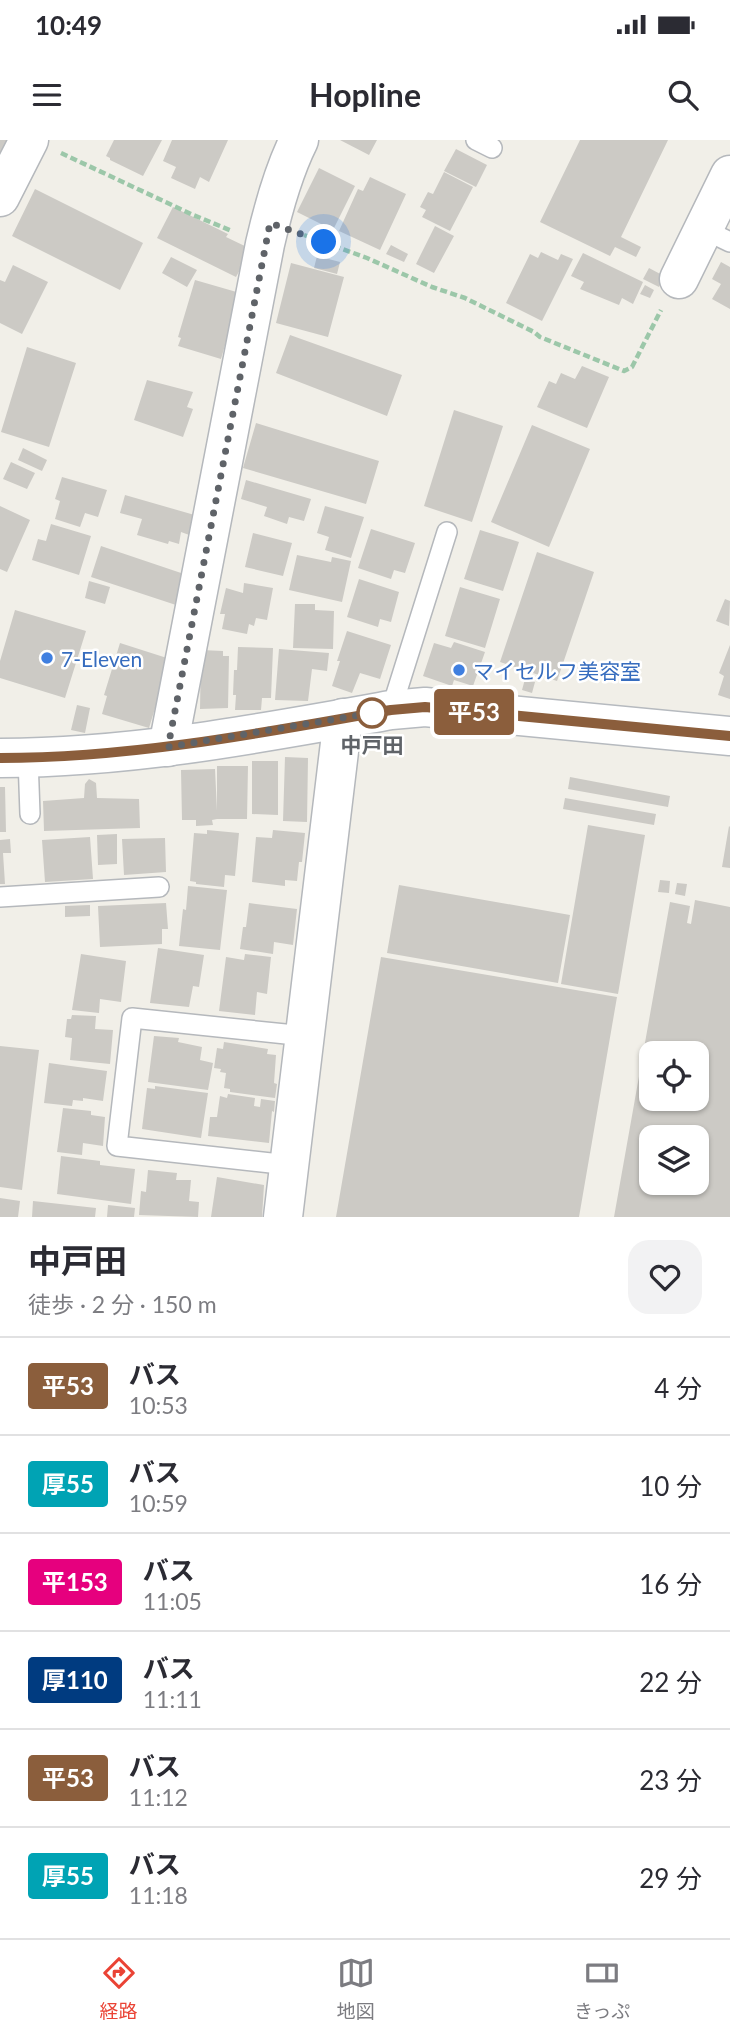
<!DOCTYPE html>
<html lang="ja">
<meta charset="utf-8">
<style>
:root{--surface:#fff;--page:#f2f2f3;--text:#2b2b33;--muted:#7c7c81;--line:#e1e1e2;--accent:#ea4335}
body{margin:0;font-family:Lato,"Noto Sans JP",sans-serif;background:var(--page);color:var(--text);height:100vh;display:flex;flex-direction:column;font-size:26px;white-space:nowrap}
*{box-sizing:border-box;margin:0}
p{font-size:23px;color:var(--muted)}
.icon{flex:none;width:38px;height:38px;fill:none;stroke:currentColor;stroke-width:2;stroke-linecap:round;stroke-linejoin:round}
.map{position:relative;height:1077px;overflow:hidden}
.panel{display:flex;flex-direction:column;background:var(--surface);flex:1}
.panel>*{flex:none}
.badge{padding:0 14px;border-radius:5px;font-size:24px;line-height:46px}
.tools{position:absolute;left:639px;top:901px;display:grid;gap:14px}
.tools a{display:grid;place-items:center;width:70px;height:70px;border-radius:14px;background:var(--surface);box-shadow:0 2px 5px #0004;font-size:35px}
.you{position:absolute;width:35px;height:35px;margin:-18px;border:5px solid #fff;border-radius:50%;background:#1a73e8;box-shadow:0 0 0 10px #1a73e833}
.map>.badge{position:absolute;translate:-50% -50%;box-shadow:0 0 0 4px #fff}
.round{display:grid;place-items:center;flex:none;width:74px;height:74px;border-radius:21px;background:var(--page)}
.summary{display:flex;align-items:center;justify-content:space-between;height:119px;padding:0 28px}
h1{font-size:33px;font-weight:700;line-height:52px}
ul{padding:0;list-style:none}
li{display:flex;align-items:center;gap:21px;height:98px;padding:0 28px;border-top:2px solid var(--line)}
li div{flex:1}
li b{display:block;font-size:26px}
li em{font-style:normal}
li .badge{min-width:77px;font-weight:700;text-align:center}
.status{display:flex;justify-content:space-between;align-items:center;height:49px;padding:0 35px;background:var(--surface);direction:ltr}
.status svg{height:19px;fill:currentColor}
header{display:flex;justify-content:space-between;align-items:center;height:91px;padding:0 28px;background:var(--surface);font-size:32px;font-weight:700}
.tabs{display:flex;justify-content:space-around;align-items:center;height:98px;border-top:2px solid var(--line);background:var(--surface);font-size:19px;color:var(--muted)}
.tabs a{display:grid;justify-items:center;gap:4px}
.tabs .selected{color:var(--accent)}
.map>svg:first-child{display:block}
.building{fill:#cccac5;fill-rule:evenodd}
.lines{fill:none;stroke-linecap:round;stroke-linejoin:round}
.lane-casing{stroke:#b5b8bc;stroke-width:22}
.street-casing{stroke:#b5b8bc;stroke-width:41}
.secondary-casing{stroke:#b6babf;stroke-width:41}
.path{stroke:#9cc7a9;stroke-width:4.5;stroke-dasharray:7 3.5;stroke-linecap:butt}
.lane{stroke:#fff;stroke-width:19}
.street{stroke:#fff;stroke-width:38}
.secondary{stroke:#fff;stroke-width:38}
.line-casing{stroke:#fff;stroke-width:16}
.line{stroke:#8b5e3c;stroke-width:10}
.walk{stroke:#5f6368;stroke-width:7;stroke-dasharray:0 12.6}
.shop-dot{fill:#3f7fe0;stroke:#fff;stroke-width:2.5}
.stop-dot{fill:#fff;stroke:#8b5e3c;stroke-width:3.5}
.labels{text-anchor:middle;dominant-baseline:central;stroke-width:5;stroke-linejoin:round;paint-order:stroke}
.shop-label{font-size:21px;fill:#366cbe;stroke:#fff;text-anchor:start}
.stop-label{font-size:21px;font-weight:bold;fill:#5f6368;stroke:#fff}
</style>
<div class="status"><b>10:49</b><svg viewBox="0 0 49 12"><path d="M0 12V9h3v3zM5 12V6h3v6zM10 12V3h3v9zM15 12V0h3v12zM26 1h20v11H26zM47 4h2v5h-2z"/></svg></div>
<header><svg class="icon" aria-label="menu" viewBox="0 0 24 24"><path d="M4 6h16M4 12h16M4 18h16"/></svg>Hopline<svg class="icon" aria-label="search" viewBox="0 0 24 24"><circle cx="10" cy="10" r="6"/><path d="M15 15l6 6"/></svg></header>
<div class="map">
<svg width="730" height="1077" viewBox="0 0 730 1077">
<rect width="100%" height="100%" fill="#f1efe8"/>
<path class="building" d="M0,0H11L0,25Z
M114,0H162L143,36L110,20V18L106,16Z
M172,0H228L209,42L200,37L195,49L171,38L176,27L163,21Z
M340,0H377L369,15Z
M580,0H668L621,97L641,107L636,117L615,107L610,116L540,82Z
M456,9L487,25L476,47L444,31Z
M319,28L355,46L333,90L297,72Z
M444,32L473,47L450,91L422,77L426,70L420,67L428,52L433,54Z
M370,37L406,54L380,110L339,91L358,49L363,51Z
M35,49L143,103L120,150L12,96Z
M173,67L228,94L226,97L251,109L236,137L157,98Z
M435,86L454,96L434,133L416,124Z
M391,105L408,114L404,122L386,114Z
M541,112L558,120L561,114L573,119L542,181L506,163L530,114L538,118Z
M583,113L643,142L633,164L622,158L619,165L580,149L584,142L571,136Z
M317,116L340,122L337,134L314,128Z
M171,117L197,130L187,147L162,133Z
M721,122L730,127V169L712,159L721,144L712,139Z
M291,123L344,137L328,197L276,183Z
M13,125L48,142L22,194L0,183V140L5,142Z
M649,128L664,136L659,147L643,139Z
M195,140L240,153L221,219L178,206L181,198L178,197Z
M645,145L654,150L650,158L640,154Z
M290,195L402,235L387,276L276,233Z
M27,207L76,223L49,307L1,292Z
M582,226L609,237L587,288L537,267L549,241L556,244L561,233L575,239Z
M147,240L193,252L187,267L193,269L183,297L134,280Z
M454,270L503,286L472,382L424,366Z
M256,283L379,321L366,364L243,328Z
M532,285L590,309L549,407L491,382Z
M23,308L47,320L42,331L18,320Z
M11,322L35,333L27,349L3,339Z
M62,337L107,350L98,377L85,373L80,387L55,379L60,361L55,359Z
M246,340L311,359L304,381L289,377L287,384L264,376L267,367L241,359Z
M125,355L198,376L192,396L181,392L179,404L169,401L168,404L137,395L142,379L120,373Z
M0,366L30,380L7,432L0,429Z
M325,366L364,377L351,418L325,410L329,397L317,393Z
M51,384L91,396L79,435L32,420L38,399L46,401Z
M371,389L415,403L405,433L394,430L391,439L358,428Z
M480,390L519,402L503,451L464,439Z
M253,393L292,403L283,436L245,427Z
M101,406L184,434L176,465L91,437Z
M537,412L594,432L557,541L500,522Z
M297,415L331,422L332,417L351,421L342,462L289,450Z
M359,439L399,452L391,482L380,479L378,487L347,477Z
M89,441L110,447L105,464L85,458Z
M244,443L273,448L267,480L256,478L254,486L249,484L247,494L222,489L225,474H220L226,448L243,453Z
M460,447L500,459L485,508L445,496Z
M725,459L730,461L729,486L716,481Z
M295,464H315V470L334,471L333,509L293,508Z
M15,470L86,491L65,558L0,538V521Z
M347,491L391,505L380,539L360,533L352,553L332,546L340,521H337Z
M454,502L485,512L473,546L454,540L452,546L423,536L434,503L451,508Z
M120,503L170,519L149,588L102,574L107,556L104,555Z
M730,505V559L718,555L724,536L719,533Z
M238,507L273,508L271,558H262L261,570H235L236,555H233L234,530H237Z
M279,509L329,513L327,531L312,529L308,561L275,560Z
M201,510L223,511V516H229L228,568L200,569Z
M525,539L535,542L532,553L522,550Z
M77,565L90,568L85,593L71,590Z
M285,617L308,618L307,682L283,681Z
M252,621H278V675L252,674Z
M217,626H248L247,679H217L212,680L213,685L196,686V680H182L181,630L215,629L217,671Z
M570,637L670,656L668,667L568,649Z
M89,639L96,643L97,658L139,659L140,688L44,691L43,661L84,658L85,644Z
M0,647H5L6,692H0Z
M565,658L656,674L654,685L563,669Z
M588,685L645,695L618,854L561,844Z
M729,686L730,687V728L722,727Z
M207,690L239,693L235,736L225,735L224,747L196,744V742L190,741L194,693L207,694Z
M273,690L305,693L302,722H299L297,741L285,740V746L252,742L256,697L272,698Z
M117,694V724L98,725L97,695Z
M90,697L93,739L45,742L42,700Z
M165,698L166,732L124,735L122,699Z
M10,699L11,713H3L5,744H0V700Z
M660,740L670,741L669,753L658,752Z
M677,743L687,744L685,756L675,754Z
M399,745L570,775L558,843L387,813Z
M188,746L227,750L220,810L179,806L183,769L186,770Z
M695,760L730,767V1077H614L670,762L690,766L687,783L691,784ZM651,914H696V959H651ZM651,998H696V1043H651Z
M166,763L168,789H162V804L100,807L98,766Z
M249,763L297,769L293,805L274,802L273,814L240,809L243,787H246Z
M90,765V776L65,777V766Z
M158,808L204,815L199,847L193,846L189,867L150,863Z
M81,814L126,821L121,862L100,859L99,873L72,870Z
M245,814L271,817L267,854L257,852L255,875L219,871L226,817L244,820Z
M381,817L617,857L579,1077H336Z
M72,875L96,876L95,889L113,890L110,924L70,920L72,898L65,897L67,879H71Z
M154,896L179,898L178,902L202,907L200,920L213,923L208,950L148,942Z
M224,902L268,909L267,914L276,915L274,943L277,944L275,958L230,952V949L224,948L226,933L220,932L221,929L214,928L217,908L223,909Z
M0,906L39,910L22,1050L0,1047Z
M49,923L107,931L103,961L83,958V961L73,960L72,966L44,963Z
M155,946L208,953L201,998L142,989L147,948L155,949Z
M228,954L255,958L254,966L260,967L261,959L275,961L274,972L272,971L269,1003L208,996L210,977H217L220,956L227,958Z
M63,968L91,971V975L105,977L103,1006L83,1003L82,1015L57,1012Z
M61,1016L100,1021V1025L135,1029L131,1064L57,1054Z
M148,1030L177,1033L176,1040H191L189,1061L199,1062L198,1077L139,1075L141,1051L146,1052Z
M217,1037L264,1045L262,1077H211Z
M0,1058L20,1061L18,1077H0Z
M33,1061L96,1068L95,1077H32Z
M108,1065L135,1068L134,1077H107Z"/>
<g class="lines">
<defs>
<path id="lane" d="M476,0L492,8
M703,89L730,102
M391,570L447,392
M28,618L30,674
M0,757L159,747
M289,1025L117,1006L132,878L305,896"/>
<path id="street" d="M0,57L29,0
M679,139L730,35
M168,607L265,104C273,69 283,32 299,0
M283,1077L343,578"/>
<path id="secondary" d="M0,618C132,618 262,593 391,570L425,567L730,596"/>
</defs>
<use href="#lane" class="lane-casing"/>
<use href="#street" class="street-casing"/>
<use href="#secondary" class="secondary-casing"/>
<path class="path" d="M61,13L191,74L232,91
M304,95L367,118L432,147L465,158L534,192L540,197L624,231L632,227L661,170"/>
<use href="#lane" class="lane"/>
<use href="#street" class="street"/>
<use href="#secondary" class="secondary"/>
</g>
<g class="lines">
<defs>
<path id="line" d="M0,618C132,618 262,593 391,570L425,567L730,596"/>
</defs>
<use href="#line" class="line-casing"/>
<use href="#line" class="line"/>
<path class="walk" d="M324,102L270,83L168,607L372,573"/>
</g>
<g class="shop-dot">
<circle cx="47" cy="518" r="7"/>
<circle cx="459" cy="530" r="7"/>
</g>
<circle class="stop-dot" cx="372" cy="573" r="14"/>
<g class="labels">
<g class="shop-label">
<text x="61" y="518">7-Eleven</text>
<text x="473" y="530">マイセルフ美容室</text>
</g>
<g class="stop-label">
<text x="372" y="604">中戸田</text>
</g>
</g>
</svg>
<div class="tools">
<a><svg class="icon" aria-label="locate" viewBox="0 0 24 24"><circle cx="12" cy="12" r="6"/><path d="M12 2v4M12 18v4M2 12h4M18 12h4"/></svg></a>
<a><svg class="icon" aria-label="layers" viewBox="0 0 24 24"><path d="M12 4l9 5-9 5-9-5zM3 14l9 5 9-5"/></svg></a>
</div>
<div class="you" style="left:324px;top:102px"></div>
<b class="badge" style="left:474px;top:572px;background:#8b5e3c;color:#fff">平53</b>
</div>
<section class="panel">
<div class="summary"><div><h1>中戸田</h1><p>徒歩 · 2 分 · 150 m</p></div><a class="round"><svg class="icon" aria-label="heart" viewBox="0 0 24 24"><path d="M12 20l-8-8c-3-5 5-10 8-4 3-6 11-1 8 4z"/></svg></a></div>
<ul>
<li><span class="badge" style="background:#8b5e3c;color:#fff">平53</span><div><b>バス</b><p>10:53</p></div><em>4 分</em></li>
<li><span class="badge" style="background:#00a3b4;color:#fff">厚55</span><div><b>バス</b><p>10:59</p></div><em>10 分</em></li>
<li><span class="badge" style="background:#e6007e;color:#fff">平153</span><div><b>バス</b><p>11:05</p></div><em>16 分</em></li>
<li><span class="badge" style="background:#003b80;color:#fff">厚110</span><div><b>バス</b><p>11:11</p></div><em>22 分</em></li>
<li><span class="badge" style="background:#8b5e3c;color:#fff">平53</span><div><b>バス</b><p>11:12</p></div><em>23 分</em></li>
<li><span class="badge" style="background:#00a3b4;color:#fff">厚55</span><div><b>バス</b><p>11:18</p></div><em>29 分</em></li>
</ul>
</section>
<nav class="tabs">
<a class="selected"><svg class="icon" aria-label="directions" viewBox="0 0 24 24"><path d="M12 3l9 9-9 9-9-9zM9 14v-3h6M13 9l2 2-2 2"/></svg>経路</a>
<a><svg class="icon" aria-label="map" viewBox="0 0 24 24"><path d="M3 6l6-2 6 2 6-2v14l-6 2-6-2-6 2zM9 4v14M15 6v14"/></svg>地図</a>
<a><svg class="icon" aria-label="tickets" viewBox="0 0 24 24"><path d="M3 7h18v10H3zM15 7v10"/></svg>きっぷ</a>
</nav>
